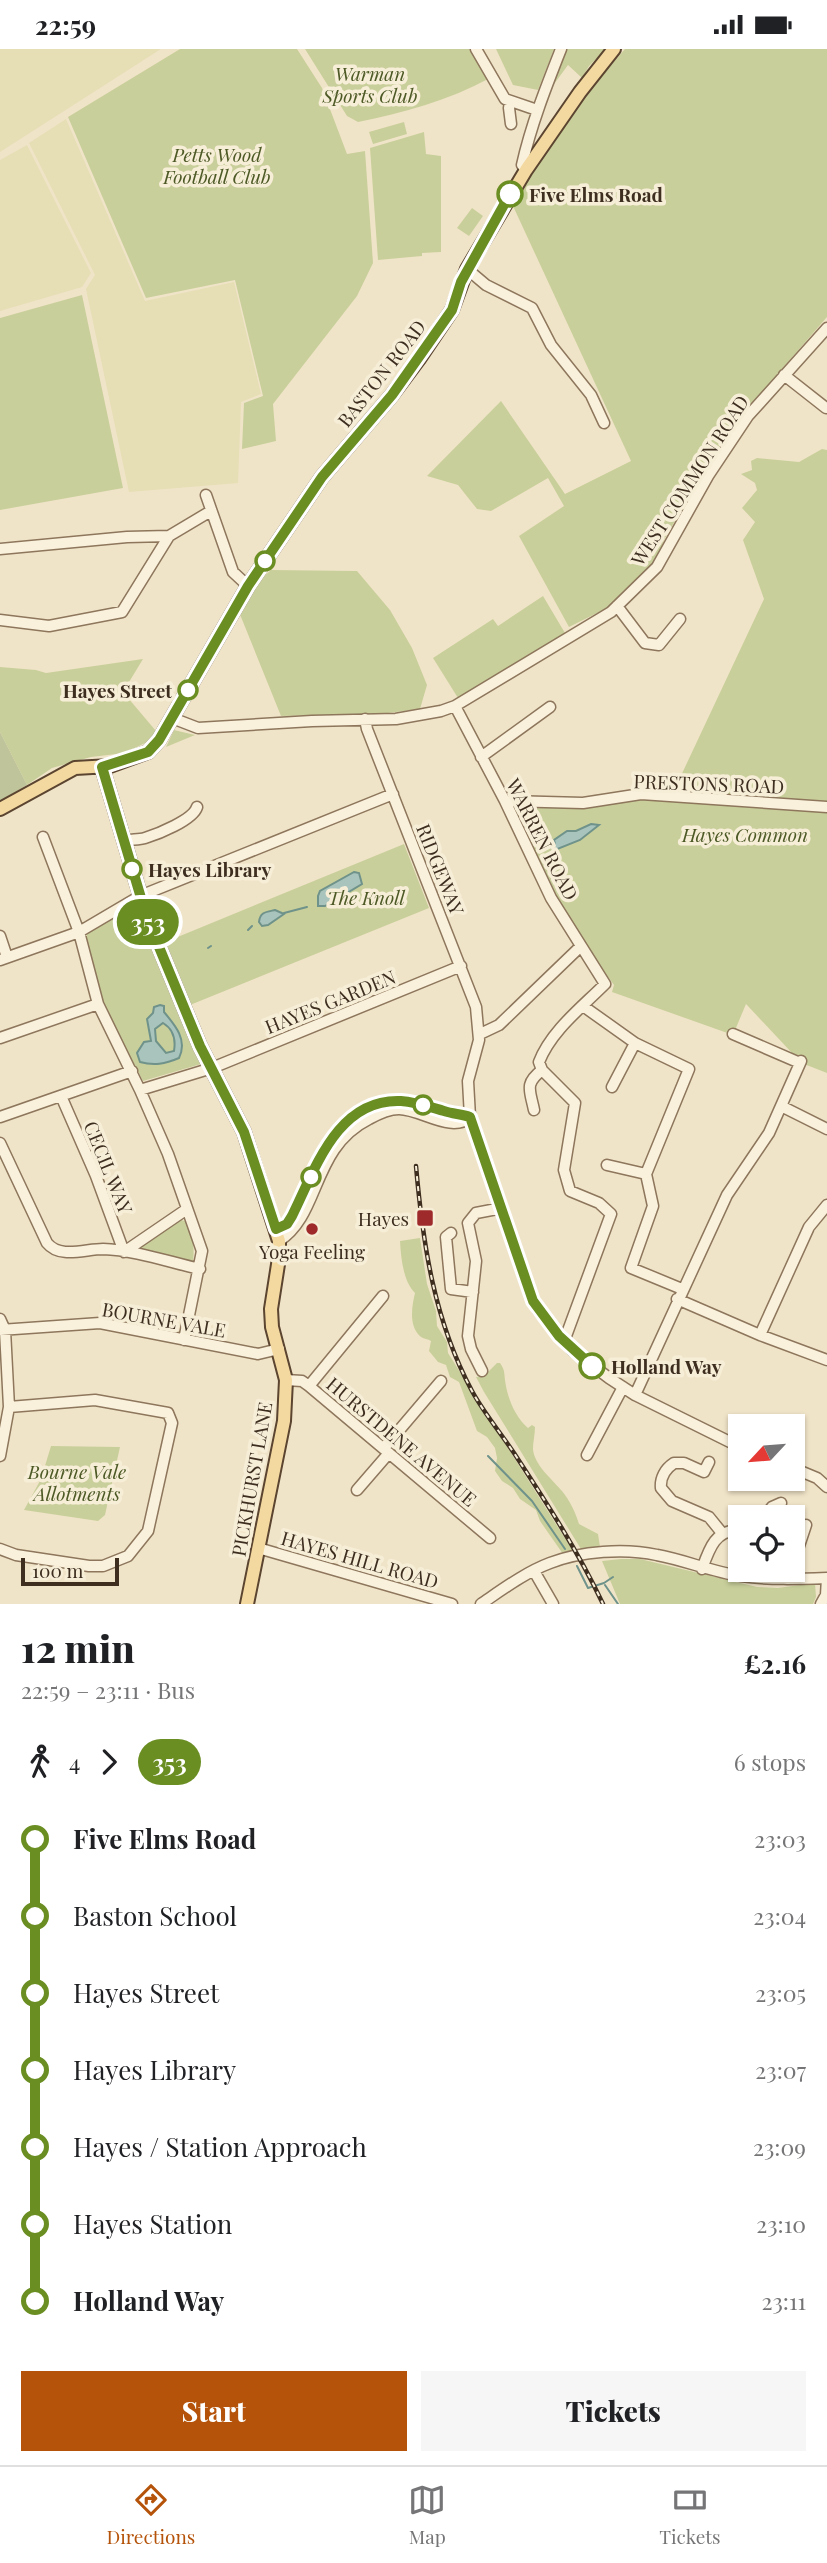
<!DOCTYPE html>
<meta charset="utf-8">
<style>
:root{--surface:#fff;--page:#f6f6f6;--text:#202124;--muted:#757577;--line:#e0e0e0;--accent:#b45309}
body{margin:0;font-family:"Playfair Display",serif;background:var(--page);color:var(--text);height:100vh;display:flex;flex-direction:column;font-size:26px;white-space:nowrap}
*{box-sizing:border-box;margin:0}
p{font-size:23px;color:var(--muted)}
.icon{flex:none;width:38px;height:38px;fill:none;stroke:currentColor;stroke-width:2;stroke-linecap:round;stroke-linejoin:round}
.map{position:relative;height:1555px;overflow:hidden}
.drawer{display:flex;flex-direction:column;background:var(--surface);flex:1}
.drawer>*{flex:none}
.badge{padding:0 14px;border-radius:23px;font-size:24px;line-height:46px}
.needle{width:46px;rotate:244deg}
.fabs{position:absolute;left:728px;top:1365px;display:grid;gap:14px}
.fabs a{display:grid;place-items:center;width:77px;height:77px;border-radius:0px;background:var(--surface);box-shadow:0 2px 5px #0004;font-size:35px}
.scale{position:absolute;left:21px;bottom:18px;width:98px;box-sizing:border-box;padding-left:7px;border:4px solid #3d2e20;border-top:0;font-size:19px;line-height:24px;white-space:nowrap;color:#3d2e20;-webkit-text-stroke:5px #f7eed8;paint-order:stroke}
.map>.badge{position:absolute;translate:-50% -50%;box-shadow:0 0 0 4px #fff}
.legs{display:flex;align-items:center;gap:10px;height:77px;padding:0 21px;font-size:23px}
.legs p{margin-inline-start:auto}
.overview{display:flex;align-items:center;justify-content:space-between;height:119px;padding:0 21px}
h1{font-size:38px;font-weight:800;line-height:52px}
.button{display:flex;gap:14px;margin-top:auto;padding:14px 21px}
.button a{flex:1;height:80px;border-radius:0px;background:var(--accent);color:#fff;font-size:28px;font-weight:800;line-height:80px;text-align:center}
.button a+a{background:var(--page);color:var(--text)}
ul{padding:0 21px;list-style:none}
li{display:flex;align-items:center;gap:24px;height:77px;font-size:26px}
li i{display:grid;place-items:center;width:10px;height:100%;margin:0 9px;background:currentColor}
li i::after{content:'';width:18px;height:18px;margin:-9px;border:5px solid;border-radius:50%;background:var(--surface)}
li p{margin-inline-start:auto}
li:first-child i{background:linear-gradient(#0000 50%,currentColor 0)}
li:last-child i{background:linear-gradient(currentColor 50%,#0000 0)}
.status{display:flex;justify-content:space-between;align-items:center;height:49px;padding:0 35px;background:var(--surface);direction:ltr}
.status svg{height:19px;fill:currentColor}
.menu{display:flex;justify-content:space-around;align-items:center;height:98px;border-top:2px solid var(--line);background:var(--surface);font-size:19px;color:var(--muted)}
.menu a{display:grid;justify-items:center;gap:4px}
.menu .selected{color:var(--accent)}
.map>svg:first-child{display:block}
.farmland{fill:#e6deb5}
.green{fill:#c9cf9b}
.cemetery{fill:#bfc49a}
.water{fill:#a9c4bc;stroke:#6f938a;stroke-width:2;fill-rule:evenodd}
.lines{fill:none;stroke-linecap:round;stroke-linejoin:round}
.stream{stroke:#6f938a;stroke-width:2}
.minor-casing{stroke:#8d765c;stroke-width:13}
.major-casing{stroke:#5b4430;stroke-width:16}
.minor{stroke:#faf1dc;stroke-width:10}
.major{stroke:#f3d9a0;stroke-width:12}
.rail-casing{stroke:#3d2e20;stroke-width:4.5}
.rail{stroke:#f7eed8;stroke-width:2;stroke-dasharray:5;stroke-linecap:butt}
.line-1-casing{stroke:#fff;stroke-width:16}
.line-1{stroke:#6b8e23;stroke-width:10}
.stop-1-dot{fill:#fff;stroke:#6b8e23;stroke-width:3.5}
.poi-dot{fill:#9e2a2b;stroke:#f7eed8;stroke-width:2.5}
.labels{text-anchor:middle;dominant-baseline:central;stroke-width:7;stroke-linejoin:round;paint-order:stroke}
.park-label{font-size:19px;font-style:italic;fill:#4d5a26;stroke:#f7eed8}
.stop-label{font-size:19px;font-weight:bold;fill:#3d2e20;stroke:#f7eed8;text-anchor:start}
.street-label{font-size:19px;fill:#3d2e20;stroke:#f7eed8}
.poi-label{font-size:19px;fill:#3d2e20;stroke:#f7eed8;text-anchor:end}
</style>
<div class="status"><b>22:59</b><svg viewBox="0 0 49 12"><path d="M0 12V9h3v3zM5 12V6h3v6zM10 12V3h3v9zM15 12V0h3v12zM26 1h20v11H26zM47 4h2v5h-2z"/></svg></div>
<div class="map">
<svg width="827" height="1555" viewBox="0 0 827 1555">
<rect width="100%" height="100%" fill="#f0e4c8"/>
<path class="farmland" d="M0,0H161L0,103Z
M66,70L145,252L234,233L261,345L241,353L238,434L129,443L86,240L95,226L29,94Z
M27,96L91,224L82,238L0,262V111Z"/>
<path class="green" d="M180,0H297L322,39L347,105L365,102L373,214L357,247L273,355L276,392L242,400L244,354L263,347L235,231L146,249L68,68Z
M305,0H474L490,29C450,51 402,64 358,73L347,67Z
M496,0H554L538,41L513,36Z
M564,0H606L589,17L582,29L568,16L549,42Z
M625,0H827V268L743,365L696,436L665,489L654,516L609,558L569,578L519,487L564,457L548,429L491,462L477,460L458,436L427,427L501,352L565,445L631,412L513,157C545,101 582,48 625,0Z
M404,73L407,85L373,95L369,83Z
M424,83L426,105L441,107V203L422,204V207L378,211L370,99Z
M472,159L483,167L469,187L457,179Z
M82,246L123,439L0,461V269Z
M822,400L827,401V1024L804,1015L792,1004L746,955L733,986L612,943L614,936L573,880L511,758L574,757L640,749L670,750L764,550L743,491L755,473L742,459L757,441L755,434L741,425L752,421L751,412L757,409L799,413Z
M271,521L357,522L390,561L412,599L427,636L420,660L380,665L281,667L239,563L262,529Z
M543,547L565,584L458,649L433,609L493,570L498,577Z
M143,610L123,643L156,682L153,690L125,704L91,708L52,719L27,736L0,683V618L36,621L46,624Z
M174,681L195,686L166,698Z
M404,795L429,859L190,956L163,894Z
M130,858L135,859L201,1015L143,1032L102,954L86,888L88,883Z
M180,1171L186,1172C192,1185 195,1198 193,1212L188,1213L140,1202L138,1198Z
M420,1189L427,1235L436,1262L437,1277L447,1293L448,1304L573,1502L563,1505L540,1472L536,1461L520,1450L513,1439L502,1432L495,1422L497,1409L495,1399L487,1388L477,1382L459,1333L450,1328L446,1316L438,1313L429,1302L431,1292C428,1290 424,1290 421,1288C408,1277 412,1257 415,1244C403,1232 401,1209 400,1192Z
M497,1314H500C505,1321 504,1324 505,1331C507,1348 515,1368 528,1379L532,1376L535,1378C535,1385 533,1393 533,1400C534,1416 553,1431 562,1442C570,1452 575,1462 579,1475L598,1485L600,1498L581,1500L484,1343L476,1328L484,1327Z
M51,1397L120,1398L105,1466L98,1472L24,1461L41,1430Z
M621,1510H640L757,1538L778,1539L815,1534L816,1548L813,1555H620L602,1512Z"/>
<path class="cemetery" d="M0,683L27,736L0,752Z"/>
<path class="water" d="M591,775L599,776L580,791L555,801L551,799L555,795L554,791L567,782H576Z
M354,823L359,824L362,835L325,857H318V847L320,842Z
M275,861L284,865L268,876L262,877L259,873C260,863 266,863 275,861Z
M160,956L164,957V963C175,976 188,991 179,1009C165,1015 154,1017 140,1013L137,1004L144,993L151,992L147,970L153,964L154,958ZM163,974C173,980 176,990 174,1002L166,1004L156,992L155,980Z"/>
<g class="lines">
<path class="stream" d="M284,864L307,858
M248,881L252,877
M208,899L211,897
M488,1407L532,1452L565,1500
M577,1517L588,1539L604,1534L613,1528
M605,1536L618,1555"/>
<defs>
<path id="minor" d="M476,0L505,50L537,61
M510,53L509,59L511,75
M526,121L522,116C531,76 546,38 561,0
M467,220L486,236L532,259L551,296L591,346L604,374
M784,326L826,359
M206,446L233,523L248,537
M0,500L127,488L169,487
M617,557L645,594L659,596L680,570
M0,571L49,577L122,563L169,487L211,462
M455,657L505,752L551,849L605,935C581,959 551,982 539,1013L542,1021L575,1054L564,1121L570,1142L599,1154L611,1165L566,1287L562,1291
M172,669L198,679L312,672L396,670L441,662L455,657L611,563L657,518L708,427L748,367L827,279
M365,670L367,680L476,958L479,991L468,1032L470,1068L527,1237L538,1261L572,1301L609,1329L635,1346L740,1398
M481,708L550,658
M393,745L140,847L79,883L98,955L140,1041L212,1019L461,917
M505,752L583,754L641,745L827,758
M123,792C131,790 138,791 145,789C158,785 193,771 197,758
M0,887L7,908
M0,911L79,883L43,788
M583,957L635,994L689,1020L646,1125
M480,985L499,976L580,898
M733,985L800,1014
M0,989L98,955
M612,1038L635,994
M140,1041L168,1105L202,1202L184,1291
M61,1047L96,1127L124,1203L187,1160
M781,1057L827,1080
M534,1061C530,1041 524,1035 542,1021
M0,1068L132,1022
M0,1094L47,1194C60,1210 85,1200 103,1200C135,1201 169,1213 200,1220
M607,1116L646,1125
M646,1125L653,1157L631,1219L682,1240
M276,1180L287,1175L292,1167C315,1121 337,1049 401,1052C416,1053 430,1058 444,1062C453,1065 461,1065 470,1068
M451,1184L446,1188L451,1240L473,1243
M279,1192C321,1165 311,1099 369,1070C378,1065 388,1060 399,1060C421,1060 452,1085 470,1068
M677,1250L760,1286L827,1311
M0,1270L5,1281L9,1358L0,1407
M0,1281L100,1274L258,1305L279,1300
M760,1286L809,1178L827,1156
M482,1322L471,1300L468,1287L476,1212L468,1174L476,1164L502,1159
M286,1331L302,1332L309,1337L490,1489
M309,1337L383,1247
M635,1346L727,1146L769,1084L801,1012
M384,1399L441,1332
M587,1406L623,1338
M709,1413L704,1423L684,1414H674C665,1420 660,1429 661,1439L672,1452L709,1468L722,1484
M793,1419L817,1429L827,1438
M357,1441L389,1404
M764,1468L772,1458L781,1454
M258,1499L452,1555
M0,1500L16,1506L89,1517H103L128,1507L148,1482L172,1374L168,1364L95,1351L9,1358
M794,1512L806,1476
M702,1520C709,1500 716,1479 740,1482
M534,1522L553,1555
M481,1555C503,1540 526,1523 550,1514C581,1502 625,1499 657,1506C685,1511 712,1523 741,1527C769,1531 798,1530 827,1529
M821,1555L826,1546L827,1529"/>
<path id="major" d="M102,718L147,869L200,997L244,1083L279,1192V1209L271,1260L272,1278L286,1331L284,1372L247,1555
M0,760L75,719L110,717L148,703L159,691L248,537L322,428L392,346L419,310L452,261L467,220L526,121L580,43L614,0"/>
</defs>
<use href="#minor" class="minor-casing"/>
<use href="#major" class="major-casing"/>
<use href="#minor" class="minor"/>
<use href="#major" class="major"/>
<defs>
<path id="rail" d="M416,1117C423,1196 434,1271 472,1342C484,1364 500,1383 514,1404C546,1453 578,1502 603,1555"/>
</defs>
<use href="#rail" class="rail-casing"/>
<use href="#rail" class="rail"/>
</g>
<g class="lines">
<defs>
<path id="line-1" d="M510,145L461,233L452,261L392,346L322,428L248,537L159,691L148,703L102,718L147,869L200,997L244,1083L276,1180L287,1175L292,1167C315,1121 337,1049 401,1052C416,1053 430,1058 444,1062C453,1065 461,1065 470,1068L533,1252L559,1287L592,1317"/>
</defs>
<use href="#line-1" class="line-1-casing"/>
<use href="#line-1" class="line-1"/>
</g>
<g class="stop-1-dot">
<circle cx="510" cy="145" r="12"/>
<circle cx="265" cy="512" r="9"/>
<circle cx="188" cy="641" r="9"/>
<circle cx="132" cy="820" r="9"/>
<circle cx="423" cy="1056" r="9"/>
<circle cx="311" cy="1128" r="9"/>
<circle cx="592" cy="1317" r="12"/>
</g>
<g class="poi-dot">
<rect x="416" y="1160" width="18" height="18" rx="3.5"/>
<circle cx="312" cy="1180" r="7"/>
</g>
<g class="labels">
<g class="park-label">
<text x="370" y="24">Warman<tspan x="370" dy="22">Sports Club</tspan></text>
<text x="217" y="105">Petts Wood<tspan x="217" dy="22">Football Club</tspan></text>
<text x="745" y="785">Hayes Common</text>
<text x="366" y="848">The Knoll</text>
<text x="77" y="1422">Bourne Vale<tspan x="77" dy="22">Allotments</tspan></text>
</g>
<g class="stop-label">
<text x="529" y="145">Five Elms Road</text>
<text x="172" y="641" text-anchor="end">Hayes Street</text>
<text x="148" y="820">Hayes Library</text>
<text x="611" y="1317">Holland Way</text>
</g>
<g class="street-label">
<text transform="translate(381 324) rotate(-52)">BASTON ROAD</text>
<text transform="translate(689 431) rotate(-57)">WEST COMMON ROAD</text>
<text transform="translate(709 734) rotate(2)">PRESTONS ROAD</text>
<text transform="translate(543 790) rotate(63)">WARREN ROAD</text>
<text transform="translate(441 820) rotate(68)">RIDGEWAY</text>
<text transform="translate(330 952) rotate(-22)">HAYES GARDEN</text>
<text transform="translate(109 1118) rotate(68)">CECIL WAY</text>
<text transform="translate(164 1270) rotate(10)">BOURNE VALE</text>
<text transform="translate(402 1392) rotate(40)">HURSTDENE AVENUE</text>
<text transform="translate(251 1430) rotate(-80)">PICKHURST LANE</text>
<text transform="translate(360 1510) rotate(16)">HAYES HILL ROAD</text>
</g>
<g class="poi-label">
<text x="409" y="1169">Hayes</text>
<text x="312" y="1202" text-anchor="middle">Yoga Feeling</text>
</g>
</g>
</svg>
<div class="fabs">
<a><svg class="needle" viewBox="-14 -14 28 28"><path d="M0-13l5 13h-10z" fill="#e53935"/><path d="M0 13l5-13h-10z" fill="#757577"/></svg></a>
<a><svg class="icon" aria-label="locate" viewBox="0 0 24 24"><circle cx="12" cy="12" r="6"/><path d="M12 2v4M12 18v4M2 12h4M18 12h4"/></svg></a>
</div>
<div class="scale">100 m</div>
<b class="badge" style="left:148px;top:873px;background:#6b8e23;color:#fff">353</b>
</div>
<section class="drawer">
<div class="overview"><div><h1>12 min</h1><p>22:59 – 23:11 · Bus</p></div><b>£2.16</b></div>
<div class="legs"><svg class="icon" aria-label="walk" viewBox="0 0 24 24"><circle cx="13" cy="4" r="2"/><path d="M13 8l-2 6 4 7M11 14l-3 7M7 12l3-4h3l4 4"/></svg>4<svg class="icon" aria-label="forward" viewBox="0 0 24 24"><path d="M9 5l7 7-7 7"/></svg><b class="badge" style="background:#6b8e23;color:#fff">353</b><p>6 stops</p></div>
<ul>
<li><i style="color:#6b8e23"></i><b>Five Elms Road</b><p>23:03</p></li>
<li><i style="color:#6b8e23"></i><span>Baston School</span><p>23:04</p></li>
<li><i style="color:#6b8e23"></i><span>Hayes Street</span><p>23:05</p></li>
<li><i style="color:#6b8e23"></i><span>Hayes Library</span><p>23:07</p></li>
<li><i style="color:#6b8e23"></i><span>Hayes / Station Approach</span><p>23:09</p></li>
<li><i style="color:#6b8e23"></i><span>Hayes Station</span><p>23:10</p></li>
<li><i style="color:#6b8e23"></i><b>Holland Way</b><p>23:11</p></li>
</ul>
<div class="button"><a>Start</a><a>Tickets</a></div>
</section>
<nav class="menu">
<a class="selected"><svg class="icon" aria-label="directions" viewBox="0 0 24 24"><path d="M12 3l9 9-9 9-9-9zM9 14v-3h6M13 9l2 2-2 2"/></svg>Directions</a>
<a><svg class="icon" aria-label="map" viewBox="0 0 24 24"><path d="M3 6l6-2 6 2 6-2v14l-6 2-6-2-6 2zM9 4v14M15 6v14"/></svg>Map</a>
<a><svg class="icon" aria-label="tickets" viewBox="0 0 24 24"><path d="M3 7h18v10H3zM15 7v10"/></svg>Tickets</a>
</nav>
